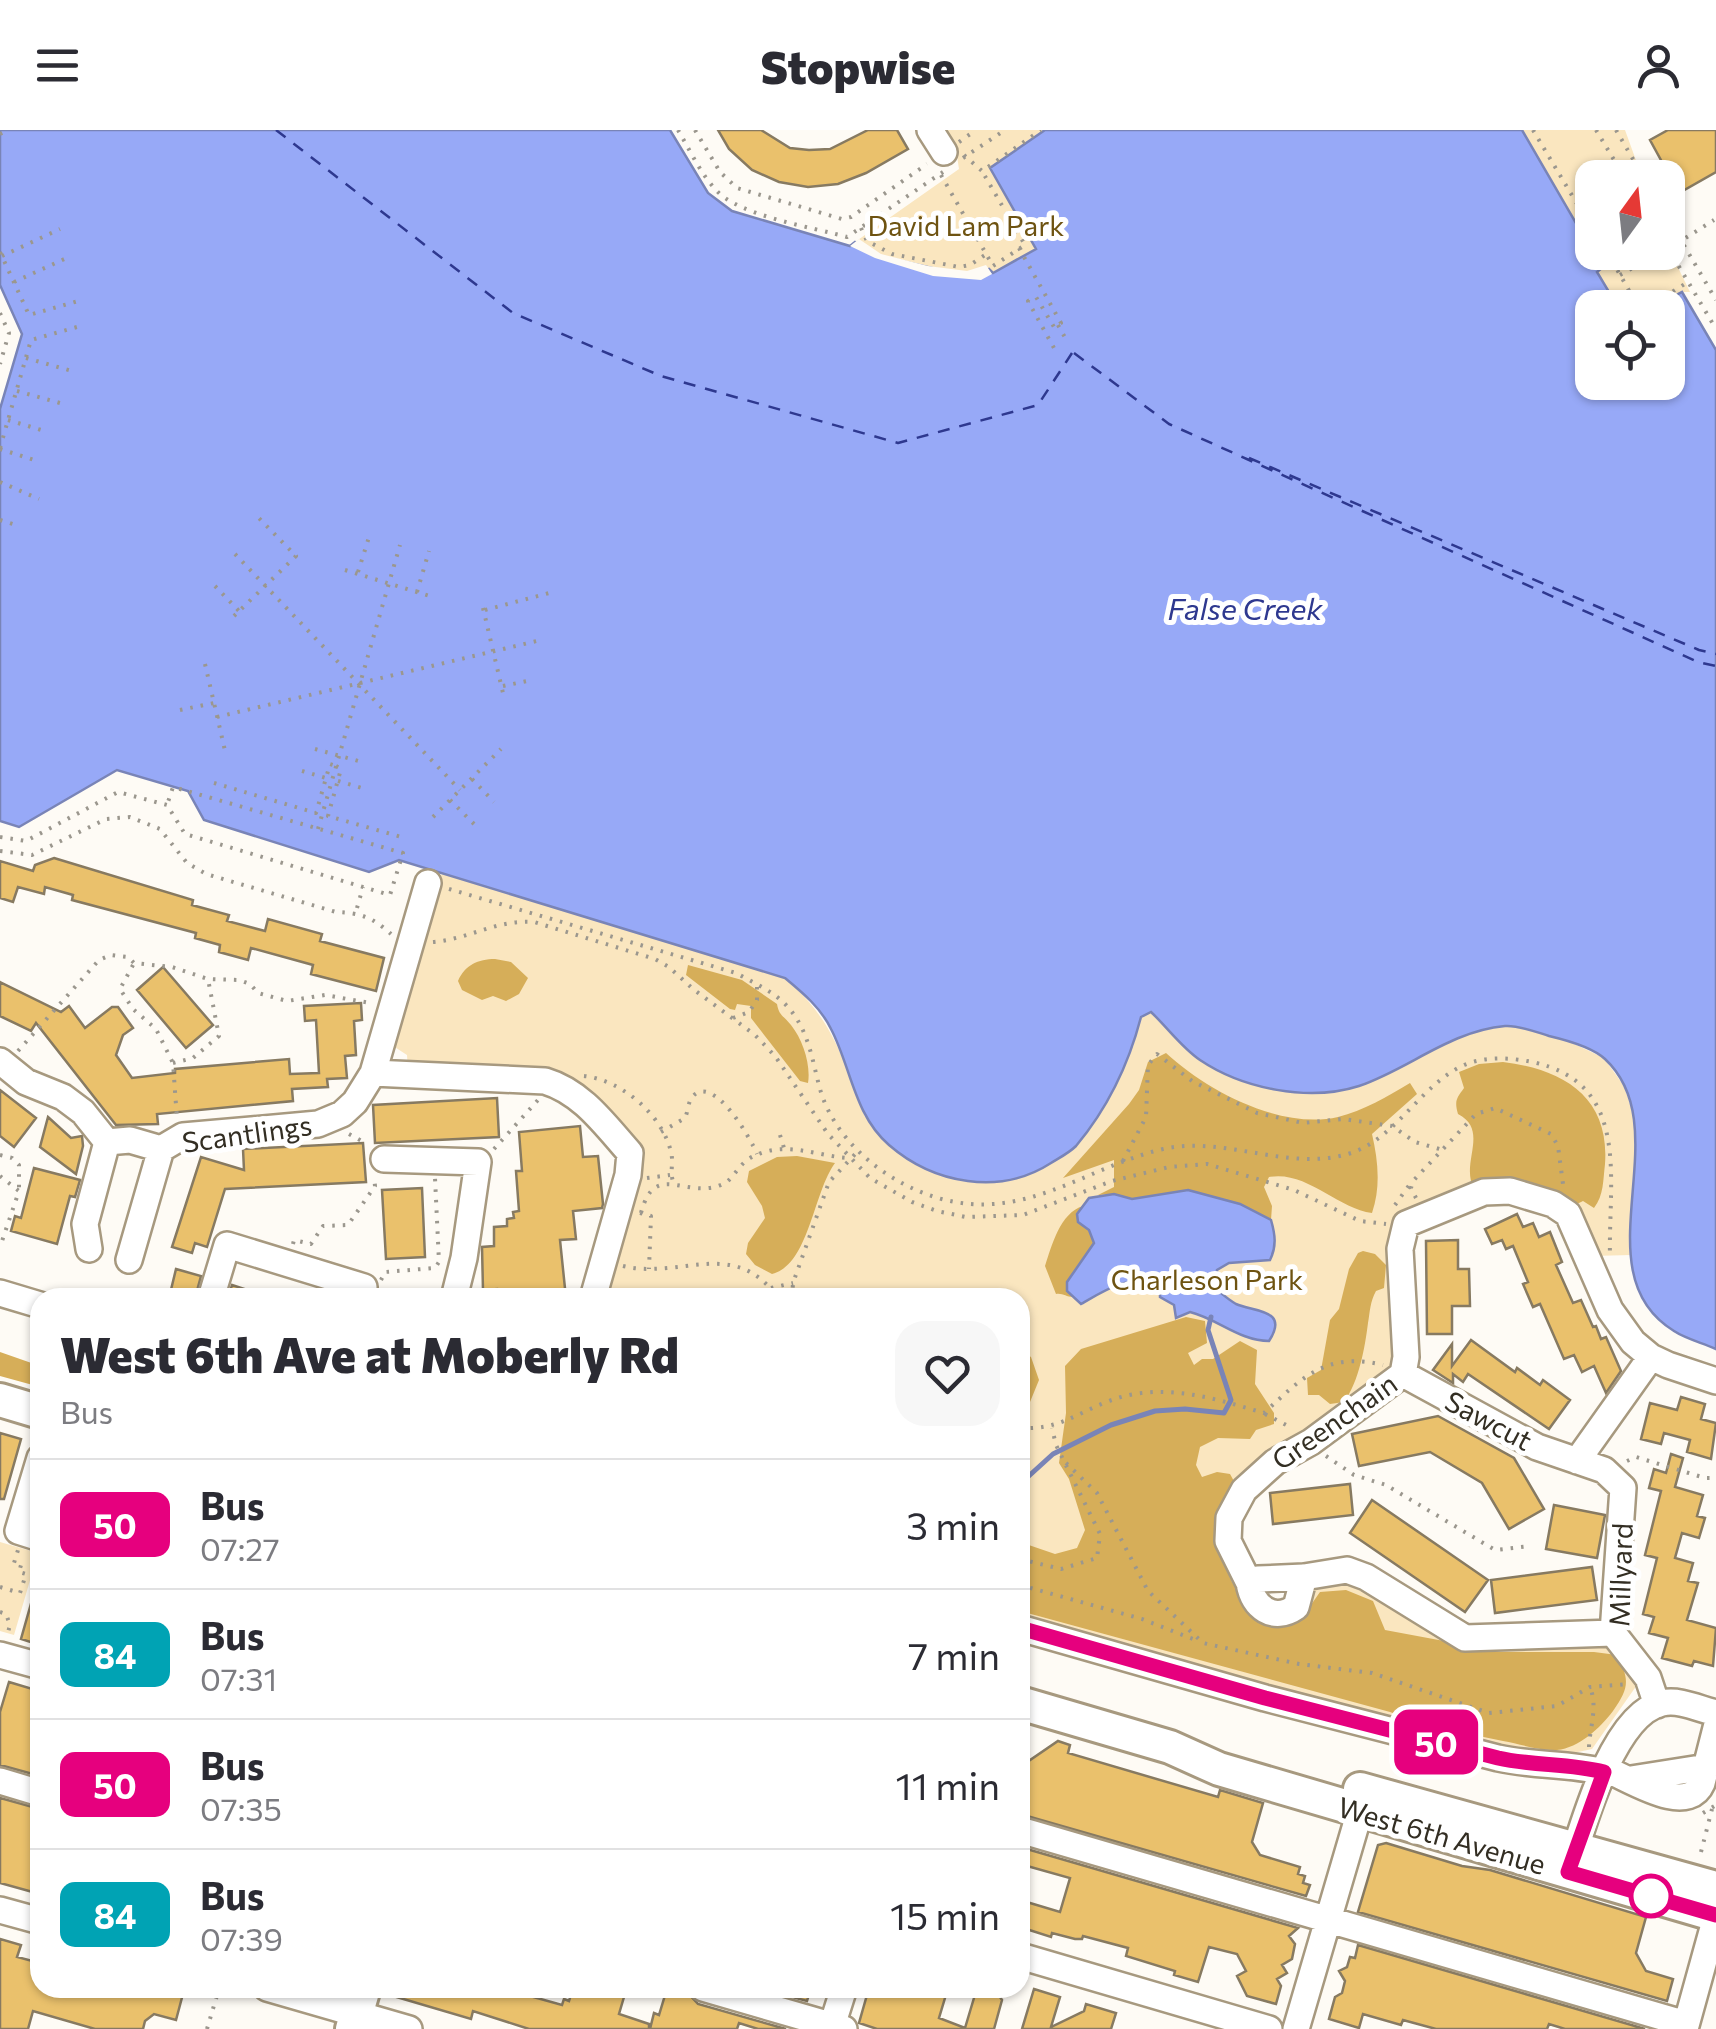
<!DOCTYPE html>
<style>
:root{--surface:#fff;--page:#f7f7f7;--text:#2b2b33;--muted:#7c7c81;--line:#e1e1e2}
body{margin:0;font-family:Commissioner,sans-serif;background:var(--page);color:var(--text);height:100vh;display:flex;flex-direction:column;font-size:38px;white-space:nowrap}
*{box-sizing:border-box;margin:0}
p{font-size:32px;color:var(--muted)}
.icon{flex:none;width:55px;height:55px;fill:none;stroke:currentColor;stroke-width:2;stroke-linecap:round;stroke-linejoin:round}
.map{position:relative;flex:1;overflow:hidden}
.drawer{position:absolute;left:30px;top:1158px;width:1000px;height:710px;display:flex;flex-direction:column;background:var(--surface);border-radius:30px;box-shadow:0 2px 8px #0004}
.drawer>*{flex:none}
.badge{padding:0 20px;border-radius:15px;font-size:35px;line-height:65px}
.needle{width:65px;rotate:15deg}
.fabs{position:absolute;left:1575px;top:30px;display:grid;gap:20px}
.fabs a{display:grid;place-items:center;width:110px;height:110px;border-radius:20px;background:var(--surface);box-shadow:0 2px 8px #0004;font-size:50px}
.map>.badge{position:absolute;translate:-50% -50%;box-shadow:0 0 0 5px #fff}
.round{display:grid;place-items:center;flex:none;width:105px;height:105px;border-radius:30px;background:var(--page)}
.head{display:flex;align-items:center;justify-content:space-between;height:170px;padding:0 30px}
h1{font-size:48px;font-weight:800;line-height:75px}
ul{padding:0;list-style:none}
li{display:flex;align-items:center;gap:30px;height:130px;padding:0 30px;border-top:2px solid var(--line)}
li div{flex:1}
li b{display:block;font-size:38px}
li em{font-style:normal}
li .badge{min-width:110px;font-weight:700;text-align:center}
header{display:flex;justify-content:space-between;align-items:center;height:130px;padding:0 30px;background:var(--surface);font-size:45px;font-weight:800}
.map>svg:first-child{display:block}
.green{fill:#fae6bf}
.forest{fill:#d6ae59}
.water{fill:#97a9f7;stroke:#7984b7;stroke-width:2.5}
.pier{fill:#fefbf5}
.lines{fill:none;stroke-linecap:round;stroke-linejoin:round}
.stream{stroke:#7984b7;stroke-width:5}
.ferry{stroke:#2e388f;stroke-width:2.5;stroke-dasharray:12 10;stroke-linecap:butt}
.building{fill:#eac16c;stroke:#877a61;stroke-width:2.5}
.minor-casing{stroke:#a7997f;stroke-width:30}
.major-casing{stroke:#a7997f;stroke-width:38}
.path{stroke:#9b978e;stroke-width:4;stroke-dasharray:2.5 8;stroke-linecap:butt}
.minor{stroke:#fff;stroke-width:25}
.major{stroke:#fff;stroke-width:32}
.line-casing{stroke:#fff;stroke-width:22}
.line{stroke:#e6007e;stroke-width:15}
.stop-dot{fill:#fff;stroke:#e6007e;stroke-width:5}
.labels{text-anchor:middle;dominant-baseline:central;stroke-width:10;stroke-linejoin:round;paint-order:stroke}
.park-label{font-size:28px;fill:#6e5311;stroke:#fff}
.street-label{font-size:28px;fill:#332e23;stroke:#fff}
.water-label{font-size:30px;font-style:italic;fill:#2e388f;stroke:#fff}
</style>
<header><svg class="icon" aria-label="menu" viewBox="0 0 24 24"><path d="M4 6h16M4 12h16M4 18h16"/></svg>Stopwise<svg class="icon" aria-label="person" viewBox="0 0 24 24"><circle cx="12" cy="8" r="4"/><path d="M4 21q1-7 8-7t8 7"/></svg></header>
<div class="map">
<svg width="1716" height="1899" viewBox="0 0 1716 1899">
<rect width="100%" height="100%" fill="#fefbf5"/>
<path class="green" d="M941,0H1044L990,38L1036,119C1023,126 1009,137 994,142C962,155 884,129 855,112L959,39L957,26Z
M1522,0H1625L1642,47L1592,48V122Z
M1668,117L1690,162H1681L1654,177H1617L1596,141L1602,138L1593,123L1668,122Z
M442,743L785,848C834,890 843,930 865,987L1133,917L1141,886L1152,882L1198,929L1238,949L1358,956L1465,904L1509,895L1566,910L1604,928L1624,956L1637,995L1631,1125L1593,1126L1525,1059L1403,1090L1402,1240L1392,1236L1223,1392L1264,1485L1315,1453L1346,1452L1378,1465L1409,1487L1600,1515L1618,1524L1637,1555L1592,1619L1564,1625L1531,1624L1244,1551L1020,1485V1168L605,1167L642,1035L637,1024L580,963L408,940L407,925L390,914Z
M0,1412L38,1423L14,1505L0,1501Z"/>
<path class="forest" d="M495,829L511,832L528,848L519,864L506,871L493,866L482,870L462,860L458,851C465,835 478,829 495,829Z
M688,835L742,850L777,874C779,886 784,886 791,895C803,910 811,935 808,953L800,951L751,888V876L737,874L735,880L730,879L686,845Z
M1166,923C1207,961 1281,1000 1338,987C1363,981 1388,966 1410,953L1417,964L1372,1004C1378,1030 1381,1057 1372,1083C1337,1078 1306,1040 1269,1047L1264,1057L1272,1076L1271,1090L1240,1074L1188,1060L1131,1070L1114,1064L1098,1065L1114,1057V1030L1063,1048L1129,974L1139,960L1148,932Z
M1503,932C1562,939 1610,966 1605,1034C1603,1050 1604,1065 1594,1078L1583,1071L1571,1077L1471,1051C1465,1027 1487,999 1458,984C1454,970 1457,968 1464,958L1459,942L1479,934Z
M797,1026L835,1033C813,1063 809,1135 772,1144L755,1135L746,1124L748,1113L765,1088L762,1076L747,1052L749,1041L777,1027Z
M1083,1076L1077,1084L1089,1100L1094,1113L1067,1152V1161L1073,1167C1066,1167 1063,1163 1056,1164L1045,1136C1052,1115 1060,1083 1083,1076Z
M1363,1121L1375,1124L1386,1135L1384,1158L1376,1161C1370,1172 1370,1181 1368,1193C1365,1217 1359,1252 1344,1272L1330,1274L1319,1265H1308L1307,1248L1321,1240L1330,1190L1339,1179L1349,1139L1358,1123Z
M1186,1187L1205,1191L1207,1213L1188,1223L1194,1235L1202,1229H1213L1240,1211L1257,1220L1255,1254L1274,1283V1294L1256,1300L1250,1309L1218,1308L1200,1317L1196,1335L1202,1347L1217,1342L1230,1344L1235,1353C1219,1423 1212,1447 1274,1497L1301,1489L1320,1462L1346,1460L1373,1471L1385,1500L1444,1511L1473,1522H1594L1617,1525C1630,1550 1629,1558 1613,1581C1600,1598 1579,1618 1557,1620C1540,1621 1520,1614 1503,1611C1464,1603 1427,1596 1390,1582L1020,1481V1412L1055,1424L1077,1418L1085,1400L1069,1349L1059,1333L1066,1283L1065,1236L1081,1219Z
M1020,1220L1031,1227L1039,1250L1030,1272L1020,1280Z
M0,1222L40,1236V1257L0,1246Z"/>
<path class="water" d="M0,0H670L708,63L732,81L850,116L855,112L879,126L967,146L989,139L993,143L1036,119L990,38L1045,0H1522L1602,138L1597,142L1618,177L1592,178V252H1668V178L1654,177L1682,162L1716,220V1219C1703,1213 1686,1209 1674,1201C1578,1142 1681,1000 1605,929C1592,917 1566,910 1549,906C1536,902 1519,895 1505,896C1450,901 1409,939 1359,956C1309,972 1243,959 1200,930C1182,918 1167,897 1151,882L1141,887C1129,933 1107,979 1076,1016C1069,1023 1059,1028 1051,1033C1000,1066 934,1054 889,1015C854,985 851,937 831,899C821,878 803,863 785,848L399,730L369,742L204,690L188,661L117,640L19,697L0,691V279L22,204L0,155Z
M1188,1060L1240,1074L1271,1090C1275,1104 1277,1116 1270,1130L1229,1133L1217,1140L1216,1159C1222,1164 1229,1170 1236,1174C1254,1182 1290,1179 1269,1211C1240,1211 1218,1189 1190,1182L1176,1188L1174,1175L1160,1167V1154C1131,1143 1105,1160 1081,1174L1067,1161V1152L1094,1113L1089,1100L1078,1092L1077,1084L1089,1068L1114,1064L1132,1069Z"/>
<path class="pier" d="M859,109L881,124L928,136L967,141L986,135L992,144L981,150L933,146L875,128L850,116Z"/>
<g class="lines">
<path class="stream" d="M1020,1354L1053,1324L1111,1295L1155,1281L1185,1279L1224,1283L1231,1270L1208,1200L1211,1187"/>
<path class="ferry" d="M276,0L513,183L661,246L898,313L1038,275L1072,223
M1074,223L1169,294L1698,532L1716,536
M1249,328L1699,520L1716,524"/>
</g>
<path class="building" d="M718,0H761L790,18L809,20L830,19L868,0H897L908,19L866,43L838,54L808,57L779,52L752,40L729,19Z
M1668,0H1716V42L1679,63L1650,10Z
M54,728L193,770L192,775L229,785L227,791L265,801L268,789L322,804L320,811L384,828L376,861L311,844L313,835L251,818L248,830L219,822L220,815L195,808L196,803L72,770L73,765L45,757L44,764L18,757L13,772L0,768V731L33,741L35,735Z
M163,837L213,895L186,918L137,860Z
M0,852L61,882L69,876L85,898L112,877H118L133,898L123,905L116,925L132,948L175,943V939L289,929L290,944L319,943L316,890L305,891L304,876L361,873L362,890L354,891L356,925L345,926L347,948L327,949L328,957L292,959L293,971L157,984L158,994L116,995L36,893L31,901L0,886Z
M0,960L36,988L14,1017L0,1006Z
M497,968L499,1007L375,1013L373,975Z
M48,987L71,1008L82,1006L83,1016L76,1044L40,1017Z
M580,996L583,1027L598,1026L603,1074L602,1078L573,1081L576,1109L560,1110L566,1168H498L497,1159L483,1160L482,1117L494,1116V1097L507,1096V1089L514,1088L513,1082L519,1081L516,1041H522L519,1002Z
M363,1013L366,1052L225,1059L207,1117L195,1113L192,1123L172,1117L201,1027L244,1040L243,1019Z
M34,1038L80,1050L75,1067L70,1066L57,1114L11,1101L15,1086L21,1088Z
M422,1058L425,1127L386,1129L382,1060Z
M1517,1084L1523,1097L1533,1093L1539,1107L1550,1102L1562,1132L1556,1135L1573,1173L1581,1170L1593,1197L1596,1196L1601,1209L1606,1207L1621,1241L1606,1263L1594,1236L1582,1242L1574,1225L1564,1229L1540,1174L1533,1177L1523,1154L1528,1152L1513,1116L1506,1119L1502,1110L1492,1114L1485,1099Z
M1458,1110V1139H1469L1470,1176H1452V1204H1427L1426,1111Z
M176,1139L201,1146L195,1168H169Z
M232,1155L260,1164V1168H228Z
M1471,1210L1515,1242L1517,1238L1540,1255L1543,1250L1570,1270L1549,1299L1468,1244L1463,1252L1453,1244V1253L1433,1240L1452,1214V1236Z
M1681,1267L1705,1274L1701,1289L1716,1293L1711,1329L1687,1322L1690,1310L1664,1303L1661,1314L1641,1309L1650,1273L1677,1280Z
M1438,1286L1514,1328L1544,1379L1509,1399L1482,1353L1430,1322L1359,1336L1352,1304Z
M0,1303L21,1309L4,1369H0Z
M1671,1324L1683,1328L1675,1357L1703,1365L1697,1386L1705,1388L1699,1408L1682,1403L1675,1428L1693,1433L1688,1451L1698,1453L1687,1490L1716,1498L1713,1536L1694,1531L1692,1536L1662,1528L1668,1508L1649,1503L1654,1487L1643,1484L1657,1428L1645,1425L1661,1361L1649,1358L1654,1339L1666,1343Z
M1350,1354L1353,1385L1273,1394L1270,1363Z
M1372,1370L1488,1450L1465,1482L1350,1403Z
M1554,1375L1605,1385L1597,1428L1546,1419Z
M1592,1437L1597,1470L1495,1483L1491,1450Z
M36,1456H40V1515L21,1509Z
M9,1552L36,1560L34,1568L40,1569V1646L0,1635V1582Z
M1058,1611L1070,1615L1068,1623L1218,1667L1220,1660L1263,1673L1252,1712L1260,1725L1300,1737L1298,1744L1305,1746L1303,1753L1310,1755L1306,1766L1020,1684V1637Z
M0,1668L40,1679V1764L0,1753Z
M1386,1713L1462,1736L1490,1740L1646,1787L1636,1823L1646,1841L1673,1849L1667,1871L1358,1782L1378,1715Z
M1020,1717L1298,1798L1289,1806L1295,1814L1292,1829L1282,1835L1287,1843L1277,1849L1281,1856L1276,1874L1247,1866L1237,1846L1246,1841L1237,1824L1209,1817L1198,1852L1174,1845L1175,1841L1126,1826L1128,1818L1083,1806L1082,1809H1075L1052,1803L1051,1807L1020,1797V1770L1060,1782L1070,1748L1020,1734Z
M0,1809L21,1815L17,1827L40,1833V1858H174L184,1860L176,1890L154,1884L145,1891L143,1899H95L33,1881L28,1899H0Z
M1358,1815L1645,1899H1565L1549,1894L1547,1899H1436L1403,1890L1401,1895L1363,1884L1359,1898L1329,1889L1335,1867L1342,1863L1345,1851L1339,1841L1347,1837L1350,1827L1355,1828Z
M383,1858H512V1861L562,1875L564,1869L569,1871L573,1858H622L619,1866L624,1867L619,1884L649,1894V1899H529L473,1881L471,1889L383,1863Z
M672,1858L687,1862L698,1874L786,1899H758L739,1893L737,1899H650L654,1883L659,1885L666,1862L671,1864Z
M759,1858H811L807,1871Z
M869,1858H948L939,1888L965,1898L977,1858H1003L1000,1867L1002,1870L994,1899H877L859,1893Z
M1034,1859L1060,1867L1051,1897L1084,1881L1086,1874L1116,1883L1111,1899H1022Z"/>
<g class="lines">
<defs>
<path id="minor" d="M930,0L944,22
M0,931L26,952L63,967L83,982L107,1012
M373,943L545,951C582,962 605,995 630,1023L628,1045L593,1168
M107,1012L130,1010L161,1019
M161,1019L183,1006L318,994L342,984L355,972L373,943L428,753
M384,1029L478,1032L464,1128L454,1168
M89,1119L85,1094L107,1012
M129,1130L161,1019
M0,1163L40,1175
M211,1168L227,1115L364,1157
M1403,1244L1537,1317L1604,1340L1623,1358L1613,1503L1648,1548L1657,1575
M40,1328L18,1401L40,1408
M1577,1331L1651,1227
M1304,1447L1296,1477C1273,1493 1253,1477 1249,1453L1258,1449L1304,1447L1347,1440L1366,1447L1465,1508L1613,1503
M1249,1453L1228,1411L1229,1388L1244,1360L1275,1332L1311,1312L1403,1244L1406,1227L1400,1119L1406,1094L1484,1062L1510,1061L1553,1074L1568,1084L1610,1180L1633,1212L1651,1227L1668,1235L1716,1251
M1020,1498L1265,1568L1498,1628C1533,1636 1569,1633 1604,1642
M0,1525L40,1536
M1605,1639C1627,1647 1687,1688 1702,1653L1716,1598
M1631,1649L1707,1637
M0,1651L40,1663
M1020,1700L1686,1894
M1571,1733C1584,1691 1614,1584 1662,1573C1680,1569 1699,1579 1716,1583
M0,1780L40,1791
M1020,1826L1269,1899
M267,1858L409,1899
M703,1858L844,1899
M831,1899L844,1858
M1296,1899L1360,1681
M1685,1899L1716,1787"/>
<path id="major" d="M0,1270L40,1282
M1020,1573L1170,1617L1219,1639L1716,1785
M1360,1659L1716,1758
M352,1899L364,1858"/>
</defs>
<use href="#minor" class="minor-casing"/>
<use href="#major" class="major-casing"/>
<path class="path" d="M678,0C690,20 700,43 716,60C739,86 812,97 847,107L943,42
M695,0L720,42L737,58L842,89L851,87L927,34
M1533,0L1592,99
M1596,0L1625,48
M1616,0L1644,48
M0,4L9,0
M959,12L976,0
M964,25L982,41L1041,0
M963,28L1005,0
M941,45L993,136L1025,115L982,41
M1668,88L1716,170
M861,98L867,111L892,124L959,137L970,135L985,125
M1019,118L1061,193L1054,197L1036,167L1028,171L1054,218
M1668,118L1716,199
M1668,119L1714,90
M0,122L29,185L82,170
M1607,122L1639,178
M2,126L60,99
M1620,145L1661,122
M14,152L71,126
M1646,178L1688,152
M0,183L9,203L0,234
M1058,195L1067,211
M26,228L72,241
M17,261L60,273
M8,290L48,302
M0,318L31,210L77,197
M0,319L34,330
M0,352L39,369
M0,390L16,395
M235,424L460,660
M345,440L433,467
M358,442L370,404
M215,456L239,481
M417,462L429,421
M483,478L503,563
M485,480L553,462
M234,486L296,426L254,383
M205,534L226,625
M503,556L532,550
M180,580L214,573
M217,587L541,510
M315,619L362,632
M336,636L341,639L328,686L405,708
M302,641L326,648
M472,649L494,672
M338,651L362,658
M214,653L316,683L330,634L336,636
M450,670L474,694
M433,687L501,619
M318,699L400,415
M0,707L26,711L118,662L167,675L185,704L390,765L403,723L173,657L167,675
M0,721L32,725L106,689L130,687L160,699L187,733L206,744L336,782C361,783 372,787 391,804
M449,759L736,843C754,853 773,861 787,876C809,900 812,930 820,959C835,1012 887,1053 938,1068C1025,1093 1083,1038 1163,1019C1225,1005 1290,1043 1351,1023C1395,1008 1418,960 1458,938C1479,926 1509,927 1532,932C1632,953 1608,1049 1610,1127
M357,778L363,757
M433,812C469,809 498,789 534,792L655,829L669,837L693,859L755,905L775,926L828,1004L870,1048L912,1072L937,1081L966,1087L1023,1085L1112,1051L1169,1037L1207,1034L1294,1060L1360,1091L1386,1094
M133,835L120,859L133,879L156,899L173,933L177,989
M733,888L749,882L757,870V857
M18,921L99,830L111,825L128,827L134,833L172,837L208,849L239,850L250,854L258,863L287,871L325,865L370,873
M173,933L193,928L219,906L208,849
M584,946C621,950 662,984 671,1022C674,1033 669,1043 674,1054
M661,1002L685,988C688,982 688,971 693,966C714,944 751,1009 757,1024
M349,1004L367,1014
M780,1005L784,1018
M494,1019L538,970
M0,1025L12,1028L19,1035V1061
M1123,1031L1146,987L1148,935L1157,924L1192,951L1257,983L1303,993L1343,989L1392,996L1415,1012L1443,1020
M0,1046L19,1061L0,1117
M647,1048L670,1045
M1416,1068L1411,1058L1413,1051L1476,984L1495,978L1551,1004L1558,1016L1563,1054
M1395,1075L1410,1054
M640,1083L651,1086L649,1139
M641,1083C655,1029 686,1071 723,1054C733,1050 738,1035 750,1028C784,1009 814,1026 849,1028
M293,1114L294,1110L311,1114L323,1096L348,1095L375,1056L374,1046
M623,1136C681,1150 734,1106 778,1168
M381,1150L385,1142L435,1138L439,1132L435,1048
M771,1158L793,1153
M792,1168L793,1153L829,1052L858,1021
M1265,1284L1292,1298
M1020,1298C1059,1300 1075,1284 1109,1271C1161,1251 1213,1268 1264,1283C1302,1248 1326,1221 1383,1235
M1326,1326L1354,1345L1386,1355L1495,1420L1531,1416
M1627,1331L1636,1327L1705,1348H1716
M1066,1333L1097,1363L1148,1461L1203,1513L1299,1534L1372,1543L1489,1583L1557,1576L1590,1557L1629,1554
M1020,1429L1061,1439L1097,1428L1100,1404L1056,1315L1052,1298
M1020,1455L1142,1489L1198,1511
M0,1457L20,1463L26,1444L19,1442L21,1435L14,1433L18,1420
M0,1482L6,1484L10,1495L7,1506
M1589,1617C1590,1596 1598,1577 1590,1557
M1703,1683L1716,1675
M1701,1722L1712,1679
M207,1899L218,1862"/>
<use href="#minor" class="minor"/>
<use href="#major" class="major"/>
</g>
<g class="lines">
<defs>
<path id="line" d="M1020,1498L1265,1568L1498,1628C1533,1636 1569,1633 1604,1642L1568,1742L1716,1785"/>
</defs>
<use href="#line" class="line-casing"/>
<use href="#line" class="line"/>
</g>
<circle class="stop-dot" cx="1651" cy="1766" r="20"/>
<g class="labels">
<g class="park-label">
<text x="966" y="95">David Lam Park</text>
<text x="1207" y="1149">Charleson Park</text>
</g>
<g class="street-label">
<text transform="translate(247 1003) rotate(-8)">Scantlings</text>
<text transform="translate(1489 1290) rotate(28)">Sawcut</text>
<text transform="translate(1334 1291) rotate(-35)">Greenchain</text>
<text transform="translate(1620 1445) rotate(-88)">Millyard</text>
<text transform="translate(1442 1705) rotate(16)">West 6th Avenue</text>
</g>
<g class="water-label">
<text x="1245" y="477">False Creek</text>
</g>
</g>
</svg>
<div class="fabs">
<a><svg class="needle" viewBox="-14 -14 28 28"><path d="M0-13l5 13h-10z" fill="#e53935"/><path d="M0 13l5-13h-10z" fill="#7c7c81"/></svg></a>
<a><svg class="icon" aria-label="locate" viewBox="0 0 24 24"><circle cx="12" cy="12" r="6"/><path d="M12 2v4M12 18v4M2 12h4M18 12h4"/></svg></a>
</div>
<b class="badge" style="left:1436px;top:1612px;background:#e6007e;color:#fff">50</b>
<section class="drawer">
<div class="head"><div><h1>West 6th Ave at Moberly Rd</h1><p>Bus</p></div><a class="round"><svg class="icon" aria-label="heart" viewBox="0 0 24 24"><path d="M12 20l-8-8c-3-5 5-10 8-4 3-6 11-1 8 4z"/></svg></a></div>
<ul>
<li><span class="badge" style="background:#e6007e;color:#fff">50</span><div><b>Bus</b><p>07:27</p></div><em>3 min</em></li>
<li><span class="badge" style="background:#00a3b4;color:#fff">84</span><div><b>Bus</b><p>07:31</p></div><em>7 min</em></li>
<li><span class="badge" style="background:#e6007e;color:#fff">50</span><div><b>Bus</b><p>07:35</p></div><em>11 min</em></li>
<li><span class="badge" style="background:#00a3b4;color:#fff">84</span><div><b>Bus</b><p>07:39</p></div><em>15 min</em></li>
</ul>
</section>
</div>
